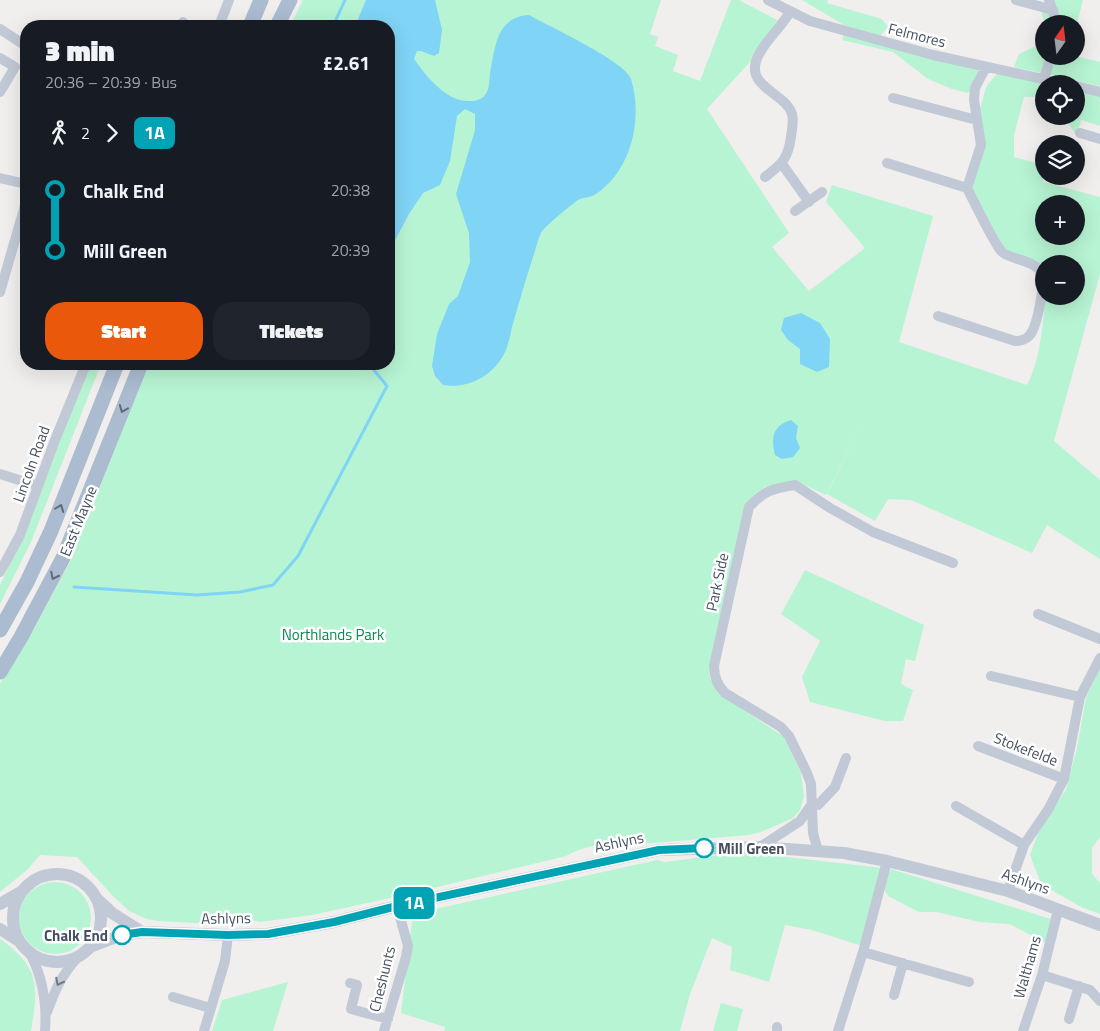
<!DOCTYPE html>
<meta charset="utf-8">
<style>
:root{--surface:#171b24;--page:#20242c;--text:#f1f3f6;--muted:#9ea1a6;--accent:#ea580c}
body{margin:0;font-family:"Titillium Web",sans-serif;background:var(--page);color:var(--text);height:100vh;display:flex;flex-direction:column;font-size:19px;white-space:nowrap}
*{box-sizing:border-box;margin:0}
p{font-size:16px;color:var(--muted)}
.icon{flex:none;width:28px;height:28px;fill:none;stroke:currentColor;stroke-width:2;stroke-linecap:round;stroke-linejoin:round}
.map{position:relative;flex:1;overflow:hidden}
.drawer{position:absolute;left:20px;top:20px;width:375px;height:350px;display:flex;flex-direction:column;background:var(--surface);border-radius:20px;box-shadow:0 5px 20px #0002}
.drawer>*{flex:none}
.badge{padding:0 10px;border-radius:8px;font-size:18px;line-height:32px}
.needle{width:32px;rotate:14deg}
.buttons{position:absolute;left:1035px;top:15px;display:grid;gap:10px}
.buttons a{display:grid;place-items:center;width:50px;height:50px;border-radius:50%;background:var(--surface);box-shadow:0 5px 20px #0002;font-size:25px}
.map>.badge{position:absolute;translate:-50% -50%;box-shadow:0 0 0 2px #fff}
.legs{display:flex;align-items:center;gap:8px;height:55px;padding:0 25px;font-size:16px}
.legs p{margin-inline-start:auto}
.headline{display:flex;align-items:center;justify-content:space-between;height:85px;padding:0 25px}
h1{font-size:28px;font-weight:800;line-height:38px}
.action{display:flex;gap:10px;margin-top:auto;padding:10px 25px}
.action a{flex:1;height:58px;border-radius:20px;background:var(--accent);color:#fff;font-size:20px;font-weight:800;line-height:58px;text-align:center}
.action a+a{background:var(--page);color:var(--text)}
ul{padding:0 25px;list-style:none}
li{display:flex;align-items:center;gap:18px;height:60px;font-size:19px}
li i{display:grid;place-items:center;width:8px;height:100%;margin:0 6px;background:currentColor}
li i::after{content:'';width:12px;height:12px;margin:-6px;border:4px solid;border-radius:50%;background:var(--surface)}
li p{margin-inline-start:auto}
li:first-child i{background:linear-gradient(#0000 50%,currentColor 0)}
li:last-child i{background:linear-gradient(currentColor 50%,#0000 0)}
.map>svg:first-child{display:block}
.green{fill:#b7f4d3;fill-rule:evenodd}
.water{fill:#80d4f5}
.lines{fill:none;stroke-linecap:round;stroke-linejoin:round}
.stream{stroke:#80d4f5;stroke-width:3}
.minor{stroke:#c0c9d5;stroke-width:10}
.tertiary{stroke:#c0c9d5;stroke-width:12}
.primary{stroke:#abbbd0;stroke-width:15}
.oneway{stroke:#5e6b7a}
.oneway2{stroke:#6f7a88}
.line-1-casing{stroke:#fff;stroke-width:11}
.line-1{stroke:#00a3b4;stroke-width:8}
.stop-1-dot{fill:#fff;stroke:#00a3b4;stroke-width:2.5}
.labels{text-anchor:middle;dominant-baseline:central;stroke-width:5;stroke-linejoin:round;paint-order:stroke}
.street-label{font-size:15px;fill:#44505e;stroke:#fff}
.park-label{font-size:15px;fill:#0d8753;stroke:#fff}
.stop-label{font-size:15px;font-weight:bold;fill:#44505e;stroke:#fff;text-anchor:start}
</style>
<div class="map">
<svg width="1100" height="1031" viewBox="0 0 1100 1031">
<rect width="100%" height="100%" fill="#f1eeee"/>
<path class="green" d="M303,0H661L650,34L658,37L655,46L678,55L673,71L700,81L731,0H739L777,20L759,52L707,109L789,233L772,247L809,291L865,248L826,202L832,185L933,216L899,342L1027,385C1041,358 1042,326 1046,296H1076V264H1044V271L1001,251L967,188L983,143L978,116L986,87L999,71L1044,84V97H1024L1014,135V157L1036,163L1044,182L1100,197V274L1054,441L1100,480V559L1047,525L1032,553L911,500L888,499L875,521L827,494L862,422L826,495L796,481L782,483L765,487L756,493L747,502L743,514L710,663L709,675L718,693L784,737L801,773L804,796L800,810L793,818L761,832L749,835L629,845C607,843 585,845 566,856L404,895L312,915L260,922L248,919L196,923L158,921L147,919L129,911L112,895L77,857L40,855L28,869L0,892V683L32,633L72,558L148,364H389V26H290ZM1044,204H1076V236H1044Z
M802,0H828L827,3L882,19L888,27L880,36L844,25Z
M1045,0H1083L1076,28V24H1045L1042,14Z
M1044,32V56H1076V51L1079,57L1100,62V86L1014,67L1019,54L1036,46Z
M844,34L972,67L980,71L975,88L968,93L952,89L928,79L893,52L842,40Z
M1076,89L1100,95V126L1081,120L1078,132L1075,133L1065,119V116H1076Z
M89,364H101L31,542L0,604V585L27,528Z
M805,570L924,625L915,661L906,659L901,684L913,690L903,721H885L810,702L802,677L820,641L781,614Z
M1100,668V837L1092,848V874L1100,883V914L1081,907L1041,884L1030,855L1041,825L1066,790L1077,748L1086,698Z
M742,852L883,868L862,946L812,930L785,925L769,982L730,970L732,947L712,938L690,994L680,1031H444L445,1027L401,1013L413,914L657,860L665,862Z
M891,869L1051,919L1046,943L1010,924L980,922L936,912H919L888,896L882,886Z
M19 918a36 36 0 1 1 72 0a36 36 0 1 1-72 0Z
M0,939C6,942 10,947 15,951C42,975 36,999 31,1031H0Z
M288,982L273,1031H212L222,1000Z
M721,1003L743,1009L737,1031H713Z"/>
<path class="water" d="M366,0H435L442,30L439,53L434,56L421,51H417L414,59C427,77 447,103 471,101C476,101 482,99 485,95C490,89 489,80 490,73C495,46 497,17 529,15C548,26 625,61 631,79C643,118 632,170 596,194C590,198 584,197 578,200C571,205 545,226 541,233C538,239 536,248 534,254C526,278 519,303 512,327C510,336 508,348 503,356C491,377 467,389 443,385L435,376L432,366L437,334L449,304L458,296L470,262L469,233L456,194L475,130V114L465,109L457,116L450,161L440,185L423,193L409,214L392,246L389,266V26H355Z
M801,313L820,323L830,339L829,367L817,372L800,364V349L788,340L781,330L784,318Z
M791,420L798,426L796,438L800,448L793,457L782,459L775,455C771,438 772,426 791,420Z"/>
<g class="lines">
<path class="stream" d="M333,26L345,0
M74,587L197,595L240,592L273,585L298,556L387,386L369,364"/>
<path class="minor" d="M768,0L810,21L933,55L1065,84
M1016,0L1053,10
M1049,0L1057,24
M182,26L183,22
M219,26L229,0
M0,29L26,46
M0,58L15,67L0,92
M1044,79L1051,56
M1076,86L1100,92
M893,98L977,120
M1080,133L1100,139
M887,163L967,188
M782,164L809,202
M765,177C782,164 788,159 791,137C792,129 794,121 792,114C786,95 753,88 755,67C756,49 781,28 790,12
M0,178L26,184
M795,211L822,192
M0,292L26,202
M938,316L1015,341C1021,341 1025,340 1029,336C1037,328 1046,283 1041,273C1034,259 1013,261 1002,252C996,247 972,198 967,188L981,145L974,100L975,88L986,67
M0,474L38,486
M0,572L20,535L55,440L86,364
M1038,614L1100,639
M991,676L1080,697
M978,746L1064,779
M956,806L1024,845
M760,847L800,821L811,805H818L835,787L846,758
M818,851L813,833L811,784L807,773L789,736L781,727L725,693C717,685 714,677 714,666L749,507C765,490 772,489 795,485L830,508L873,532L953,563
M1008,891L1024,845L1049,808L1064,779L1080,697L1100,658
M863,952L969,982
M31,955C43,979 47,1004 45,1031
M1042,975L1090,990L1100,1001
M350,983L357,985L351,1009L388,1019
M894,995L903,963
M173,997L210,1008
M47,1012C56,988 61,976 78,957
M1069,1019L1079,986
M204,1031L225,961L228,935
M384,1031L406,957L408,946L397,906
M777,1031V1027
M838,1031L863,952L887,861
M1023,1031L1042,975L1058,910"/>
<path class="tertiary" d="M13 918a44 44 0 1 1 88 0a44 44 0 1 1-88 0Z
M97,899L112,913L142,932
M0,904L21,892
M0,929L19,941
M90,947L122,935L142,932L228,935L268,934L334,922L397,906L659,850L760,847L844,853L887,861L1008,891L1100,925"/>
<path class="primary" d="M250,26L261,0
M277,26L290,0
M0,630L27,582L51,531L117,364
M0,672L21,637L63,558L141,364"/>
</g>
<defs><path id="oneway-chevron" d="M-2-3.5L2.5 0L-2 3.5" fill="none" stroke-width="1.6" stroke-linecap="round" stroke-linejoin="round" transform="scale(1.25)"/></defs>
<g class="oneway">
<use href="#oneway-chevron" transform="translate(123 409) rotate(112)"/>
<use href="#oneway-chevron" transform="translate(60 508) rotate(-69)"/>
<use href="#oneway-chevron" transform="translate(54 576) rotate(117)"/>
</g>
<use class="oneway2" href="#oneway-chevron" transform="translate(59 982) rotate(117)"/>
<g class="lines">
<defs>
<path id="line-1" d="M122,935L142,932L228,935L268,934L334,922L397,906L659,850L704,848"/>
</defs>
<use href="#line-1" class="line-1-casing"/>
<use href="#line-1" class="line-1"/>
</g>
<g class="stop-1-dot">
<circle cx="704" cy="848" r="9"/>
<circle cx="122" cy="935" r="9"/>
</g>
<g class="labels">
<g class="street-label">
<text transform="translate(917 35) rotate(14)">Felmores</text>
<text transform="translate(31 464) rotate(-70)">Lincoln Road</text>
<text transform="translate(78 521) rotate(-68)">East Mayne</text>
<text transform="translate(717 582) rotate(-78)">Park Side</text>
<text transform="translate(1026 749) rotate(21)">Stokefelde</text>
<text transform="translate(619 842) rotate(-12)">Ashlyns</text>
<text transform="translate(1026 881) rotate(19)">Ashlyns</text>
<text transform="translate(226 918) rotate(-1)">Ashlyns</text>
<text transform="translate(1027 967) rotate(-74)">Walthams</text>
<text transform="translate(382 979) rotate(-76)">Cheshunts</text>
</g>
<g class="park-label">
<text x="333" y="634">Northlands Park</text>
</g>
<g class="stop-label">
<text x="718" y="848">Mill Green</text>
<text x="108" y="935" text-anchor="end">Chalk End</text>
</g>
</g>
</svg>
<div class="buttons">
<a><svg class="needle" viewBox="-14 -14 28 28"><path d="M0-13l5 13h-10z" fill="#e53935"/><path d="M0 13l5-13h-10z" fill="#9ea1a6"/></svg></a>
<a><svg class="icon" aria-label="locate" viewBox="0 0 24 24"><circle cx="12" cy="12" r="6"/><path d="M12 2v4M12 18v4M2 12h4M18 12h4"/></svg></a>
<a><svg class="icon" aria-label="layers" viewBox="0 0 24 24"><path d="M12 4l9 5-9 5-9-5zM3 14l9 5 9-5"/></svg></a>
<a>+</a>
<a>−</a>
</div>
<b class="badge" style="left:414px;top:903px;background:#00a3b4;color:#fff">1A</b>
<section class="drawer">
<div class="headline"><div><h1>3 min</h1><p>20:36 – 20:39 · Bus</p></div><b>£2.61</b></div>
<div class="legs"><svg class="icon" aria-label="walk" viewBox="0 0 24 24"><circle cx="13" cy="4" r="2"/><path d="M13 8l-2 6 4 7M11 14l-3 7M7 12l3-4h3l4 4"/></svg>2<svg class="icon" aria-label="forward" viewBox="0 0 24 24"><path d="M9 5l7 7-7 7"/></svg><b class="badge" style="background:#00a3b4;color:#fff">1A</b></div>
<ul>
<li><i style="color:#00a3b4"></i><b>Chalk End</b><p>20:38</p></li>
<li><i style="color:#00a3b4"></i><b>Mill Green</b><p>20:39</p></li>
</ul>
<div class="action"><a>Start</a><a>Tickets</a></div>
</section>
</div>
